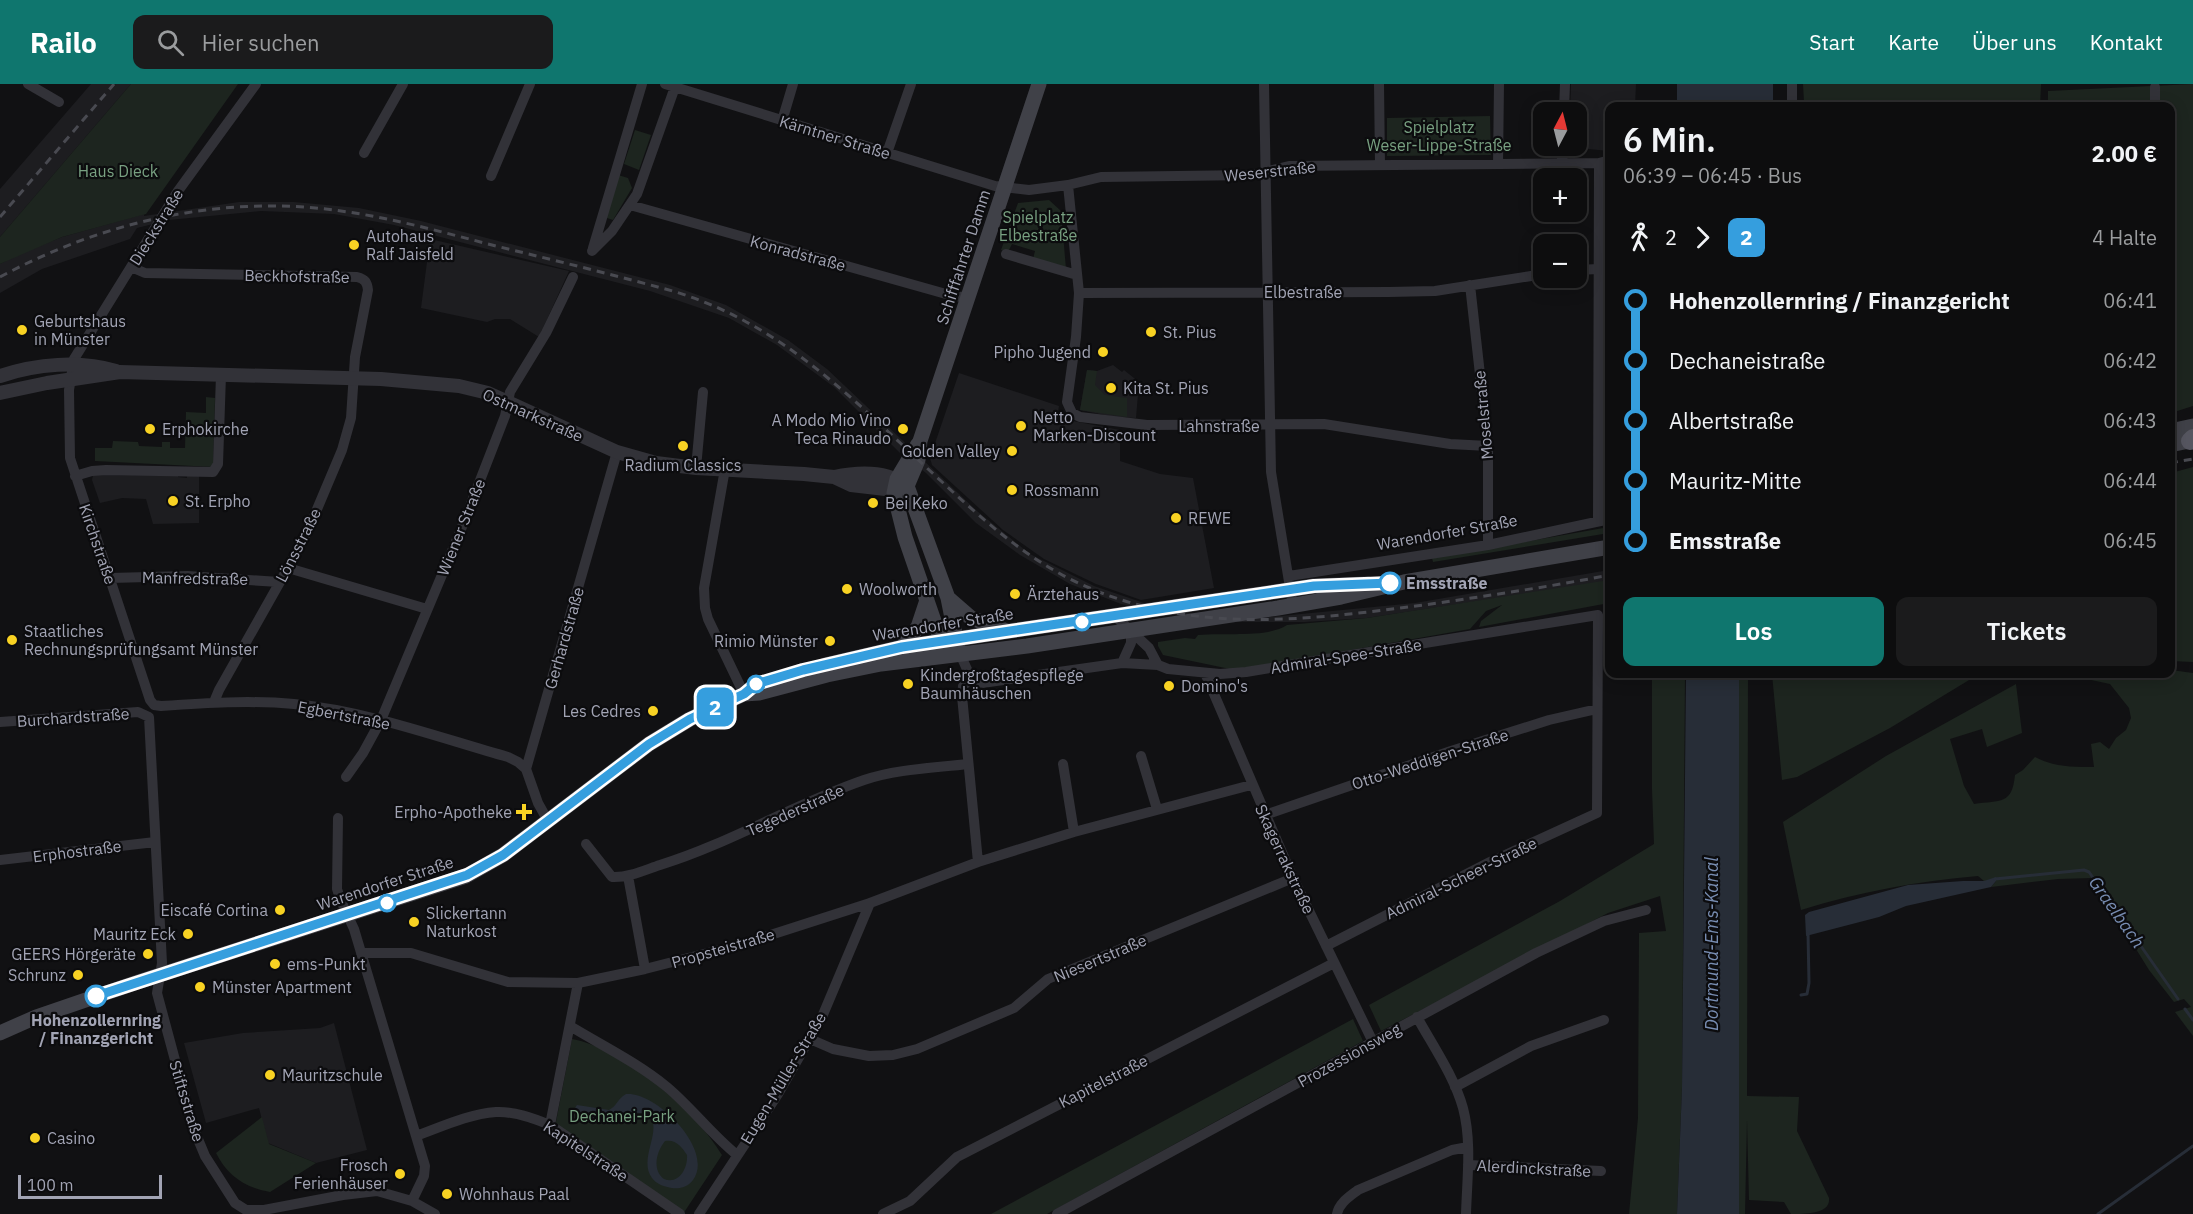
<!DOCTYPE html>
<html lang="de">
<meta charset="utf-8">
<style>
:root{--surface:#0d0d0e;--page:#1b1b1c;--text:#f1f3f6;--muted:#9a9c9e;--line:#2d2d2e;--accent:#0f766e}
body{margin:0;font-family:"IBM Plex Sans",sans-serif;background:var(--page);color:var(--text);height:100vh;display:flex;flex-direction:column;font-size:22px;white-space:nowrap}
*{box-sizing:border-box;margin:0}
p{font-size:20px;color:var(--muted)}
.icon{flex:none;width:33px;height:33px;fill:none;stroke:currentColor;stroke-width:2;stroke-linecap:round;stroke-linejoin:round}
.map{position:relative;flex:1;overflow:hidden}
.drawer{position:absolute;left:1605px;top:18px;width:570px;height:576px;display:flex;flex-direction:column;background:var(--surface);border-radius:12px;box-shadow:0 3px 15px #0003,0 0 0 2px var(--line)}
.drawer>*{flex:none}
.badge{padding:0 12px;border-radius:9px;font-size:21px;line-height:39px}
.needle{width:39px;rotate:7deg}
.fabs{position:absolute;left:1533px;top:18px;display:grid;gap:12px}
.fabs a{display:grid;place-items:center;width:54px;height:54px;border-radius:12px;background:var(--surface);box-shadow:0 3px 15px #0003,0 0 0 2px var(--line);font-size:30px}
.scale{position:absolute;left:18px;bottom:15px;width:144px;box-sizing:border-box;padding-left:6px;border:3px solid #a2a4b4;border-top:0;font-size:16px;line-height:21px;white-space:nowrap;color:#a2a4b4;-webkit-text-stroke:4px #0c0c0e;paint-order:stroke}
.map>.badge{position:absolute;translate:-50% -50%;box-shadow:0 0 0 3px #fff}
.legs{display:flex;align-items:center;gap:9px;height:66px;padding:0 18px;font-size:20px}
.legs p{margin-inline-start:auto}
.overview{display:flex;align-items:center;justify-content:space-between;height:102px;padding:0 18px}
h1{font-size:33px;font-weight:600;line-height:45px}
.cta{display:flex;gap:12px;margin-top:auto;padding:12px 18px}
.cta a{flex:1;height:69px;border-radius:12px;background:var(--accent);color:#fff;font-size:24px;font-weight:600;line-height:69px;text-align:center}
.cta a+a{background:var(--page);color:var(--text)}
ul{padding:0 18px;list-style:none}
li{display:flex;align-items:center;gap:21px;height:60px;font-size:22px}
li i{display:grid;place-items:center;width:9px;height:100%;margin:0 8px;background:currentColor}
li i::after{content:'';width:15px;height:15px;margin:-8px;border:4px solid;border-radius:50%;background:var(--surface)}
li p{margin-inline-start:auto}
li:first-child i{background:linear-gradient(#0000 50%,currentColor 0)}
li:last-child i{background:linear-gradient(currentColor 50%,#0000 0)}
header{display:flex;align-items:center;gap:36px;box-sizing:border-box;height:84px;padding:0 30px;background:var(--accent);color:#fff}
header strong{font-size:28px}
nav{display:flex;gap:33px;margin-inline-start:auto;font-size:21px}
.search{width:420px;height:54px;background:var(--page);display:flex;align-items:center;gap:15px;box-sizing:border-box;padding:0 21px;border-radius:12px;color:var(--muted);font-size:22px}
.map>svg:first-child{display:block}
.built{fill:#1d1d20}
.green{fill:#1d251f}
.water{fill:#272d37;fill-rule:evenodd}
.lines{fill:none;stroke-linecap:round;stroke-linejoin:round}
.stream{stroke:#272d37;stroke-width:3}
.minor{stroke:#323238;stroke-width:10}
.tertiary{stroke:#323238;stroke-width:14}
.secondary{stroke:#404148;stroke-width:15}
.trunk{stroke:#565660;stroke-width:18}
.rail{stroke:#494a51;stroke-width:3;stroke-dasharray:8 6;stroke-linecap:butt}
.line-1-casing{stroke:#fff;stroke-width:14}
.line-1{stroke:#359ede;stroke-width:9}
.poi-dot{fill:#f8d223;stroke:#0c0c0e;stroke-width:2}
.stop-1-dot{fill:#fff;stroke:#359ede;stroke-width:3}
.labels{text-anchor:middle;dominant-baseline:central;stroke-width:4.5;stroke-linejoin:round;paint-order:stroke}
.park-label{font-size:16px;fill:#78a081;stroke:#0c0c0e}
.street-label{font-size:16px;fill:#a2a4b4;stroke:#0c0c0e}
.poi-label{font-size:16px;fill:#a2a4b4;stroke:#0c0c0e;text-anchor:start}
.stop-label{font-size:16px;font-weight:bold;fill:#a2a4b4;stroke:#0c0c0e;text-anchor:start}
.water-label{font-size:18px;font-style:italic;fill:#778cb1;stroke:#0c0c0e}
</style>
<header>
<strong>Railo</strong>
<div class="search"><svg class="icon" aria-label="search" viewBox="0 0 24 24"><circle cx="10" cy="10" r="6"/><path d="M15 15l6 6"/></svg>Hier suchen</div>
<nav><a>Start</a><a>Karte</a><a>Über uns</a><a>Kontakt</a></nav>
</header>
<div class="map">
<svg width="2193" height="1130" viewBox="0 0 2193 1130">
<rect width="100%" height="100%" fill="#111113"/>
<path class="built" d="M91,0H131L0,153V105Z
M1571,0H1636L1635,22H1610L1609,67L1568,63L1569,62H1576V28H1570Z
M239,118H294L359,124L421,137L670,201L726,221L788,256L827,285L977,427L1030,470L1094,502L1147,520L1195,530L1260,534L1415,519L1609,486V497L1367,534L1305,538H1224L1166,530L1121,520L1070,500L1020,471L976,439L926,389L900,369L834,303L777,261L729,234L650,207L394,141L334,130L261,127L169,136L137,144L130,155L42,185L0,209V180L17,171L62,153L144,130V132Z
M430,155L569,187L539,253L510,235H495L487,238L421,224Z
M1113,281L1122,288L1124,286L1139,298L1136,334L1115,333L1080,326L1087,286L1097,287Z
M959,289L1059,322L1057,334L1120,346V377L1160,390L1193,394L1214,504L1141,516L1096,500L1044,475L1003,446L932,381L930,374Z
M93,391H178V393L187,394V391H199V439L153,440L146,415L122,414L100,419L92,396Z
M334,939L367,1066L316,1079L268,1059L259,1024L206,1039L184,959L243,949L320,944Z"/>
<path class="green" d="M131,0H238L146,130L62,153L0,180V153Z
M1803,0H2041L2040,22H1894L1893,19L1804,18Z
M2193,0V322L2171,329L2170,22H2048V7Z
M1490,32L1491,71L1387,72V34Z
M635,46L651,51L639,86L624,80Z
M618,91L628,94L632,104L613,136L604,133Z
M1049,116L1061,127L1066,185L1033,175L1035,167L1012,160L1008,168L1001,166L1018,119Z
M1087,286L1097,287L1095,301L1105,311L1127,314V333L1080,326Z
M206,313L215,314L213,383L95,377V364H112L113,357L138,358L139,362L162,363V358H170V364H185L186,328L206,329Z
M2193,383V578L2171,577V389Z
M1609,443V449L1433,478L1432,474Z
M1609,496V519L1479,543L1481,537L1502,521L1486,527L1470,545L1249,584L1230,585L1163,571L1158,562V558L1185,554L1195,555L1198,551C1224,548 1265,555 1287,541L1367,534Z
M2171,586L2193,589V952L2175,928L2191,923L2184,915L2174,918L2149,886L2092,794L2058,795L1991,803L1996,797H1984L1978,792C1917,797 1859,808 1801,826L1783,738L1886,672L2016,600L2022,649L1987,663L1982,645L1950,655L1964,702L1974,720C2001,716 2012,721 2015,691L2023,686L2035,673C2054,683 2073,683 2094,683L2091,660L2100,658L2109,665L2116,654L2126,646L2131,634L2129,624L2110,600L2063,590H2170Z
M1652,590H1685L1682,1004L1677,1130H1629L1638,1034L1639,849L1666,847L1660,812L1608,829L1381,947L1369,921L1560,817L1654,760L1652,705Z
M1739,590H1748L1747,1012L1799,1013L1797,1047L1829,1114C1831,1130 1805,1130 1791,1130L1784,1118L1749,1116L1747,1036L1745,1130H1739Z
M1772,590H1979L1890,644L1797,693L1782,696Z
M1353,935L1363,957L1047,1130H991Z
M572,955C623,964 697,1028 722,1071L683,1130L555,1043Z
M262,1033L269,1060L316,1079L270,1108C245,1104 227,1091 216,1069Z"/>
<path class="water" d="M1677,0H1773V22H1677Z
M1686,590H1739V1130H1677L1682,1004Z
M1996,793V797L1991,803L1906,822L1879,833L1806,852L1805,831L1809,828L1908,801L1963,797H1984Z
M626,1010C656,1007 715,1066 693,1096C688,1103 680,1105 672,1104C665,1103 656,1100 652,1094C638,1075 662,1048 650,1032C633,1024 624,1032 608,1039L575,1029V1024L577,1021L609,1026C617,1022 618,1014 626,1010ZM665,1057C676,1055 682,1063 687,1071C688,1084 679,1101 664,1095C652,1086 656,1068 665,1057Z"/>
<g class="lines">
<path class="stream" d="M1995,795L2084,786L2089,788L2178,915
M1801,911L1807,910L1809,899L1808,849
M2185,925L2193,936
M2098,1130L2193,1062"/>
<path class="minor" d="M28,0L59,18
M256,0L178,107L74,275L69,306L70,374L150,616L154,621L161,622C205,619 250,616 294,620C367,627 437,653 508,673L518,678L526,685
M665,0L995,102L1029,106L1068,101L1101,93L1252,91L1289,82L1599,79L1610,76
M1264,0L1271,388L1293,522
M1379,0L1380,81
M1792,0V22
M2155,3V22
M1564,28L1565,0
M782,37L793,0
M364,69L403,0
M887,69L911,0
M1562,78L1563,62
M1498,80L1499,0
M491,92L530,0
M1068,101L1079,209L1389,208L1435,207L1544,190
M630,121L946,210L967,214
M593,164L642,0
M592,167L612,147L637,110L675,3
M1006,170L1077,191
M131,183L145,189L357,193C365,195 367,198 368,206L355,273L351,334L342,366L315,430L298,466L219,606L214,618
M1576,186L1599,185
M1470,201L1488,362V461
M1079,209L1076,253L1067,318L1072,329L1080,333L1147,341L1324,340L1450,360L1488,362
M696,384L703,308
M725,385L704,504L705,524L708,535L744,610
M75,392L92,387L106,386L213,388L218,380L221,291
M1598,437L1599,79
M288,484L427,525
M1289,492L1488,461L1610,435
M110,494L187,492L279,498
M1116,533L1149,564L1158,581
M960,570L971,594L982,599L1122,579L1158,581L1168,585L1220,590L1246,588L1598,531L1597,729L1490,778L1326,862
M1122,579L1131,559V547
M1205,589L1293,794L1373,958
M971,594L963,602L962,612L978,778
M0,638L138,628L149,633L162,879L157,909L193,1043L205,1072L235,1119L246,1126H264L343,1111L377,1107L412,1117L435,1130
M1141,672L1157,725
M1063,680L1074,748
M346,693L363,669L381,636L460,448L505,332L510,308L546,249L573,193
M1265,731L1451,667L1549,636L1597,625
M338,734L337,805L341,817L354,845L425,1082L424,1092L412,1117
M548,737L538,719L526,685L617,368
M586,760L612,793C628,794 645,786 660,781C731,759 794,720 864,696C896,685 934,684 968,680
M0,776L155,758
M628,792L645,885
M361,869H411L508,898L578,899L645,885L743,860L870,819L978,778L1074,748L1251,701
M1417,933C1433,962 1454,992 1463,1024C1472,1058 1467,1095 1466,1130
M570,942C603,962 638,979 667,1003C692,1024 711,1050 737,1071
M810,955L833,965L869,972L893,971L917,965L1014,924L1048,895L1293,794
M1455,1003L1531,962L1604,936
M550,1041L578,899
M416,1052C441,1043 468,1030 496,1028C514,1027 533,1034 550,1041L680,1130
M1468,1081L1601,1087
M699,1130L778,1010L822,933L870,819
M883,1130L910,1117L957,1073L1334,879
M1057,1130L1536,869L1604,837L1646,826
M1337,1130C1339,1119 1349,1113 1358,1106L1452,1066L1468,1063"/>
<path class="tertiary" d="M0,292C36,280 79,276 116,287
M0,309L47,299L120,288L381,295L459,302L488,309L617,368L656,379L696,384L804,390L834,393L851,401L894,406L904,403
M834,393C858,388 885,386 905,401"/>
<path class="secondary" d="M2170,347L2193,342
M918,360L897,395L894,409L905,453L934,537L942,558L950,563
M2170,361L2193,356
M948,514L971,534L1007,547
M902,563L918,543L927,516
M958,564L948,514L907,402L918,376L920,357L1039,0
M825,581L902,563L1314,502L1368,500
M0,949L36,933L138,898L466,792L503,771L649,660L690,635L744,610L759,609L827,591L881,580L1027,562L1278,524L1341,513L1404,498L1610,463"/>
<path class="trunk" d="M2190,357L2193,354"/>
<path class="rail" d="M0,133L114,0
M0,193C104,137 223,110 341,127C392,134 442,148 492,161C553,176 615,191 676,208C788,243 858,321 941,397C981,434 1021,470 1070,495C1185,552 1301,537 1424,521C1486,512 1548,503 1610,491
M2170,379L2193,375"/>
</g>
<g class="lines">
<defs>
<path id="line-1" d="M96,912L467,791L503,771L649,660L690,635L744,610L756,600L803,586L902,563L1314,502L1390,499"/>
</defs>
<use href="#line-1" class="line-1-casing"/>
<use href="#line-1" class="line-1"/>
</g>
<g class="poi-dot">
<circle cx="354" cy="161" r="6"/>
<circle cx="22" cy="246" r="6"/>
<circle cx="1151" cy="248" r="6"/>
<circle cx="1103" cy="268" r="6"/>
<circle cx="1111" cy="304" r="6"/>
<circle cx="1021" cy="342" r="6"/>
<circle cx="150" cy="345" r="6"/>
<circle cx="903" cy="345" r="6"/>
<circle cx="683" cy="362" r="6"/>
<circle cx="1012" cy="367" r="6"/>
<circle cx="1012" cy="406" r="6"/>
<circle cx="173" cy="417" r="6"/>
<circle cx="873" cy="419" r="6"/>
<circle cx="1176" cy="434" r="6"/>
<circle cx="847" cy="505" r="6"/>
<circle cx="1015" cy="510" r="6"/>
<circle cx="12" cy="556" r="6"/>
<circle cx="830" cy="557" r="6"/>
<circle cx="908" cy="600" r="6"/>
<circle cx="1169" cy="602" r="6"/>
<circle cx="653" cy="627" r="6"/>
<path d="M521 719h6v6h6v6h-6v6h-6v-6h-6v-6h6z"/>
<circle cx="280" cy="826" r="6"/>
<circle cx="414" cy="838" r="6"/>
<circle cx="188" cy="850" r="6"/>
<circle cx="148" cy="870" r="6"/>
<circle cx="275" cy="880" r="6"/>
<circle cx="78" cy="891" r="6"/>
<circle cx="200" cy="903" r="6"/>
<circle cx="270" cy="991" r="6"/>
<circle cx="35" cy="1054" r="6"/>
<circle cx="400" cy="1090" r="6"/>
<circle cx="447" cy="1110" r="6"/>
</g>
<g class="stop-1-dot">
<circle cx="1390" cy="499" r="10"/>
<circle cx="1082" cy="538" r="8"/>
<circle cx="756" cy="600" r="8"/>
<circle cx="387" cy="819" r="8"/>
<circle cx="96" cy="912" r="10"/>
</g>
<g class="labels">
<g class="park-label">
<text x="1439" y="43">Spielplatz<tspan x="1439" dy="18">Weser-Lippe-Straße</tspan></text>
<text x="118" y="87">Haus Dieck</text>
<text x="1038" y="133">Spielplatz<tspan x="1038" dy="18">Elbestraße</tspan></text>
<text x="622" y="1032">Dechanei-Park</text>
</g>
<g class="street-label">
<text transform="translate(835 53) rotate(17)">Kärntner Straße</text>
<text transform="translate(1270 87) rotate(-6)">Weserstraße</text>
<text transform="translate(156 143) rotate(-58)">Dieckstraße</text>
<text transform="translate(798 169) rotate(15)">Konradstraße</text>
<text transform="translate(963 173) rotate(-72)">Schifffahrter Damm</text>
<text transform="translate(297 192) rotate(1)">Beckhofstraße</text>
<text x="1303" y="208">Elbestraße</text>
<text transform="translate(533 331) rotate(24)">Ostmarkstraße</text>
<text transform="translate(1483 331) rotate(-95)">Moselstraße</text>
<text x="1219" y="342">Lahnstraße</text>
<text transform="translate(461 443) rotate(-68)">Wiener Straße</text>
<text transform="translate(1447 448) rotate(-10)">Warendorfer Straße</text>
<text transform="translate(98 460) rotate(71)">Kirchstraße</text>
<text transform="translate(298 461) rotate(-63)">Lönsstraße</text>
<text transform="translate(195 494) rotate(1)">Manfredstraße</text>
<text transform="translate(943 540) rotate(-9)">Warendorfer Straße</text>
<text transform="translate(564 554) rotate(-74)">Gerhardstraße</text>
<text transform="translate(1346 572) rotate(-9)">Admiral-Spee-Straße</text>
<text transform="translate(344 631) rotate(11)">Egbertstraße</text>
<text transform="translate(73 633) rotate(-4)">Burchardstraße</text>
<text transform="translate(1430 675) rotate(-18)">Otto-Weddigen-Straße</text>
<text transform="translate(795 726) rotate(-24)">Tegederstraße</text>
<text transform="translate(77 767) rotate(-7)">Erphostraße</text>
<text transform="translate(1285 775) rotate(65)">Skagerrakstraße</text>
<text transform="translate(1461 794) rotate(-26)">Admiral-Scheer-Straße</text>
<text transform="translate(385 799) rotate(-18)">Warendorfer Straße</text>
<text transform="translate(723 864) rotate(-16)">Propsteistraße</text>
<text transform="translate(1100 874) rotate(-23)">Niesertstraße</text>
<text transform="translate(1349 971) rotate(-29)">Prozessionsweg</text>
<text transform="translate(783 994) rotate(-59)">Eugen-Müller-Straße</text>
<text transform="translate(1103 997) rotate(-27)">Kapitelstraße</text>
<text transform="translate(187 1017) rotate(73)">Stiftsstraße</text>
<text transform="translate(586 1067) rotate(33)">Kapitelstraße</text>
<text transform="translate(1534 1084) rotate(3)">Alerdinckstraße</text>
</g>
<g class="poi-label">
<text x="366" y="152">Autohaus<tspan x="366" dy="18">Ralf Jaisfeld</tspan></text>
<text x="34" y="237">Geburtshaus<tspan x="34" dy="18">in Münster</tspan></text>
<text x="1163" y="248">St. Pius</text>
<text x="1091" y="268" text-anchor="end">Pipho Jugend</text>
<text x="1123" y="304">Kita St. Pius</text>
<text x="1033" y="333">Netto<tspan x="1033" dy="18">Marken-Discount</tspan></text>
<text x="891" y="336" text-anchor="end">A Modo Mio Vino<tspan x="891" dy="18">Teca Rinaudo</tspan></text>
<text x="162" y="345">Erphokirche</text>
<text x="1000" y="367" text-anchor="end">Golden Valley</text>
<text x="683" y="381" text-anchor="middle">Radium Classics</text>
<text x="1024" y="406">Rossmann</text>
<text x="185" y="417">St. Erpho</text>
<text x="885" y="419">Bei Keko</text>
<text x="1188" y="434">REWE</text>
<text x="859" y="505">Woolworth</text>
<text x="1027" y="510">Ärztehaus</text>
<text x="24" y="547">Staatliches<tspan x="24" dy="18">Rechnungsprüfungsamt Münster</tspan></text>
<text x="818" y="557" text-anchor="end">Rimio Münster</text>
<text x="920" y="591">Kindergroßtagespflege<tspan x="920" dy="18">Baumhäuschen</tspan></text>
<text x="1181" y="602">Domino's</text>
<text x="641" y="627" text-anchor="end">Les Cedres</text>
<text x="512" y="728" text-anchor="end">Erpho-Apotheke</text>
<text x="268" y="826" text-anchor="end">Eiscafé Cortina</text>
<text x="426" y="829">Slickertann<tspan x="426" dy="18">Naturkost</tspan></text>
<text x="176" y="850" text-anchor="end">Mauritz Eck</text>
<text x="136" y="870" text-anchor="end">GEERS Hörgeräte</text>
<text x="287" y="880">ems-Punkt</text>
<text x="66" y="891" text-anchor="end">Schrunz</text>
<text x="212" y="903">Münster Apartment</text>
<text x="282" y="991">Mauritzschule</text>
<text x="47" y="1054">Casino</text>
<text x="388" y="1081" text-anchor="end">Frosch<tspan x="388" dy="18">Ferienhäuser</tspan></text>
<text x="459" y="1110">Wohnhaus Paal</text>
</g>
<g class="stop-label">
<text x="1406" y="499">Emsstraße</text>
<text x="96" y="936" text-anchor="middle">Hohenzollernring<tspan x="96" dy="18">/ Finanzgericht</tspan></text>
</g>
<g class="water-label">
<text transform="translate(2117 828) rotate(55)">Graelbach</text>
<text transform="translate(1711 860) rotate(-90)">Dortmund-Ems-Kanal</text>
</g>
</g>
</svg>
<div class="fabs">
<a><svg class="needle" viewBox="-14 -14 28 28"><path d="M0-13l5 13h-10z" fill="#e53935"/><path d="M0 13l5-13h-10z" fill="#9a9c9e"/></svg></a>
<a>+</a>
<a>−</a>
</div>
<div class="scale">100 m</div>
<b class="badge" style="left:715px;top:623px;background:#359ede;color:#fff">2</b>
<section class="drawer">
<div class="overview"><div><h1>6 Min.</h1><p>06:39 – 06:45 · Bus</p></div><b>2.00 €</b></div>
<div class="legs"><svg class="icon" aria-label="walk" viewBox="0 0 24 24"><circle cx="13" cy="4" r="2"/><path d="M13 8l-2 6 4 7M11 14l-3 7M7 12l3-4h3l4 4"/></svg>2<svg class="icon" aria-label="forward" viewBox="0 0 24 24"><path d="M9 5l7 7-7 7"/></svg><b class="badge" style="background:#359ede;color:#fff">2</b><p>4 Halte</p></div>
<ul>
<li><i style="color:#359ede"></i><b>Hohenzollernring / Finanzgericht</b><p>06:41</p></li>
<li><i style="color:#359ede"></i><span>Dechaneistraße</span><p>06:42</p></li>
<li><i style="color:#359ede"></i><span>Albertstraße</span><p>06:43</p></li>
<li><i style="color:#359ede"></i><span>Mauritz-Mitte</span><p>06:44</p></li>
<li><i style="color:#359ede"></i><b>Emsstraße</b><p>06:45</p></li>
</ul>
<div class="cta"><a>Los</a><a>Tickets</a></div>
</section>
</div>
